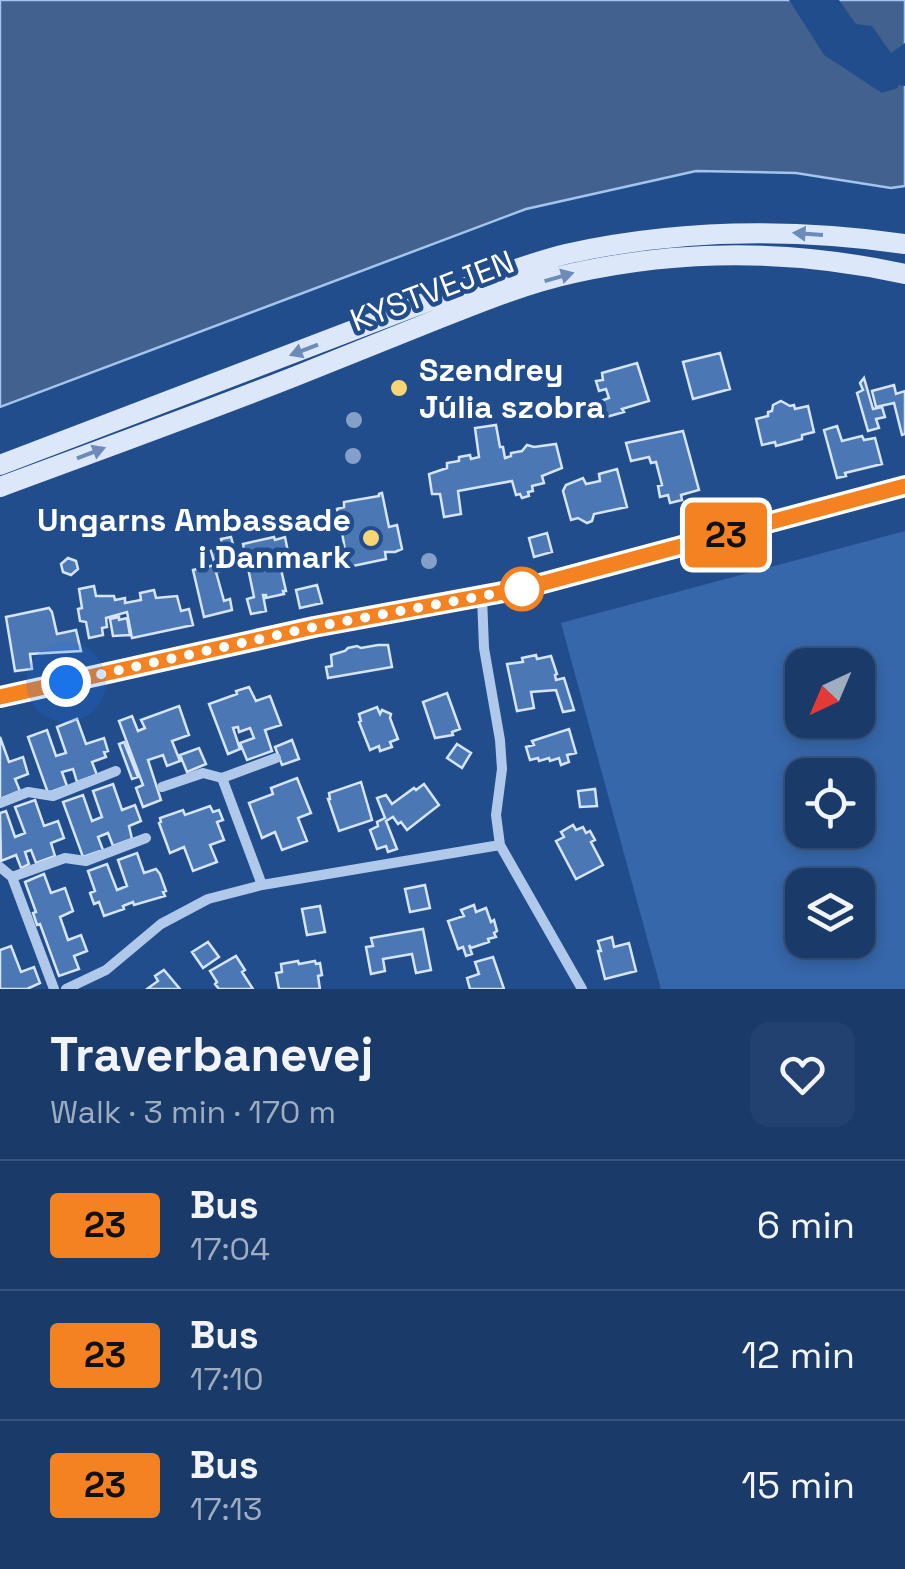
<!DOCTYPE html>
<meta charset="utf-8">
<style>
:root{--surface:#1a3a6a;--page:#234170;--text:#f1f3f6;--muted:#9fadc1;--line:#38547e}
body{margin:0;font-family:"Space Grotesk",sans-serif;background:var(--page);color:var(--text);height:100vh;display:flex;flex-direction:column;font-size:38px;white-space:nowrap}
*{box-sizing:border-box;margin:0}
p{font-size:32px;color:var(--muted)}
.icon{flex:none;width:55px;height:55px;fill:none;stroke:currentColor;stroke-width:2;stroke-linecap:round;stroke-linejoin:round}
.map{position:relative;height:989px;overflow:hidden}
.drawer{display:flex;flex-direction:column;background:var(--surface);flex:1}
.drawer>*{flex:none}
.badge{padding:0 20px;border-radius:8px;font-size:35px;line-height:65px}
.needle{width:65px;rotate:224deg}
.controls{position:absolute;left:785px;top:648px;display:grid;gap:20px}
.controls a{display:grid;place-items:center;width:90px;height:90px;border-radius:20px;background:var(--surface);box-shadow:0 5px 15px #0003,0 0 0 2px var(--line);font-size:50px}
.you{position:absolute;width:50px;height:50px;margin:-25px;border:8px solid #fff;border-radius:50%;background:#1a73e8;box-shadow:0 0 0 15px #1a73e833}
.map>.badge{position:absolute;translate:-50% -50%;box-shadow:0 0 0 5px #fff}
.round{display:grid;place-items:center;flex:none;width:105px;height:105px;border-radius:20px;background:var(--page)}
.overview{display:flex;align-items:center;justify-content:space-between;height:170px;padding:0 50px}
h1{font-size:48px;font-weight:600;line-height:75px}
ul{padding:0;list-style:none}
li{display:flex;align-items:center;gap:30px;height:130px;padding:0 50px;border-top:2px solid var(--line)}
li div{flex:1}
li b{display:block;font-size:38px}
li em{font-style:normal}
li .badge{min-width:110px;font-weight:700;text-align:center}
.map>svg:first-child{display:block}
.green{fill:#3667aa;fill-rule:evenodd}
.water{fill:#42618f;stroke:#a4c4ed;stroke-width:2.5}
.pier{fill:#224d8d}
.building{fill:#4b77b4;stroke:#d5e4f8;stroke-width:2.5}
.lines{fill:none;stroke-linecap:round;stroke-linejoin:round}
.minor{stroke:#b0c9eb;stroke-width:10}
.secondary{stroke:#dce7f9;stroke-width:20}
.tree{fill:#84a0c8}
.oneway{fill:#6c8bb8}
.line-casing{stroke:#fff;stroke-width:22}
.line{stroke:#f58220;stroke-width:15}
.walk{stroke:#fff;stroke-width:10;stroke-dasharray:0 18}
.poi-dot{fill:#f8d572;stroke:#224d8d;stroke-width:4}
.stop-dot{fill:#fff;stroke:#f58220;stroke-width:5}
.labels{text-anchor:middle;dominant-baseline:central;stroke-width:9;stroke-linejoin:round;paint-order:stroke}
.street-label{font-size:32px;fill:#fff;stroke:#224d8d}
.poi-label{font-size:32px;font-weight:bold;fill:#fff;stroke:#224d8d;text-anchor:start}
</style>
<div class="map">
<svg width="905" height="989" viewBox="0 0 905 989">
<rect width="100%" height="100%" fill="#224d8d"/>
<path class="green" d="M905,531V989H661L561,623ZM802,665H858V720H802ZM802,775H858V830H802ZM802,885H858V940H802Z"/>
<path class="water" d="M0,0H905V186L891,188L796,173L696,171L526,209L0,407Z"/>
<path class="pier" d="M789,0H839L856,24L872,26L891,53L905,43V86L898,85V88L882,93L824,55Z"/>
<path class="building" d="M720,353L730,389L693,399L683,362Z
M637,363L649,401L622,409L624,412L603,418L598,402L609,398L606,389L599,391L596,381L603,380L602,373Z
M864,378L873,409L882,407L885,417L876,419L879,428L868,431L857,393L863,390L860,383Z
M894,385L896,394L905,391V434L902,435L894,403L876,407L872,391Z
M781,401L790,406L794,405L795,409L808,406L814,432L802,435V439L776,446L775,442L762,445L756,419L768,416V412L772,411L773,405Z
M496,425L500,447H503L505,458L511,456V453L522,451L527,445L534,447L556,444L562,468L542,476L544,483L532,486L533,491L528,492L529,496L522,498L520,494L516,495L512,481L458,491L461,514L444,517L440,494H432L429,474L447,468V463L459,461V457L470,455L471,459L479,457L475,428Z
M837,426L842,441L862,436L864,440L875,438L882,464L845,473L846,476L837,478L824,430Z
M683,431L699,490L681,495L682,500L670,503L668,495L660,497L658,486L662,485L656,462L651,463L649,457L631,461L626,443Z
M617,469L627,507L594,514L592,521L587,523L578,518L571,520L563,491L566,485L583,478L586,484L600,481L599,474Z
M382,493L389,527L397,525L402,549L395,552H385L386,559L348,567L341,527L348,525L347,518L339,520L337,509L344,507V502L379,496V494Z
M547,533L552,552L534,557L529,538Z
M231,537L239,566L216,572L224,601L230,599L232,610L204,617L193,570L215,565L211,551L223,548L221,539Z
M274,537L275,540L285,537L288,552H290L292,562L280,565L286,591H283L284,594L266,598V595H263L266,611L251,614L247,599L254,597L243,544Z
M68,558L76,561L78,569L71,575L63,572L61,564Z
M317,585L322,603L300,608L296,590Z
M94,586L96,596H114L115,600L125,598V603L141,600L140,593L154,590L156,598L177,596L181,611L189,609L193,625L132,638L127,612L106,618L107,627L102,628L103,635L89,638L86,622L80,621L78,609L82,608L79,589Z
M49,608L52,612L57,634L76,630L81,651L30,654L32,669L15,671L6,617Z
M119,617V620L127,618L130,635L113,636L110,619Z
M378,645H388L392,667L328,678L326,667L332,666L331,655L345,651L348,648L357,646L361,648Z
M536,655L537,659L551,656L557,674L555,675L556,680L564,678L574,710L563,712L556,690L531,692L534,708L517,711L507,664L523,662L522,658Z
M249,687L256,701L270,696L281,725L265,730L272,751L247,760L240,743L254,738L250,728L239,732L238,727L233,728L240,749L228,754L209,704L237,694L236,691Z
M447,693L460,729L452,732L453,735L435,738L423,702Z
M179,706L189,735L172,741L180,761L167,766L163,755L148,760L161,800L143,807L136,788L143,785L119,721L132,716L138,731L145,728L141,720Z
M377,707L380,714L382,710L391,714L390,718L398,739L390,742L392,747L380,751L379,746L370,750L359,722L361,721L359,714Z
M77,719L86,744L104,738L108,751L104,752L106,757L92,762L97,775L77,782L73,769L62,772L67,786L48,793L28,737L47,730L56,756L66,753L57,727Z
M569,729L576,753L567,755L569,762L561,765L559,758L550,761L549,758L539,761L538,758L530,760L526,747L534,745L532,741Z
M0,737L9,762L23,757L28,774L15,779L20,791L0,799Z
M292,740L299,759L282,765L275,747Z
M124,742L138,777L132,779L119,744Z
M457,744L471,753L462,768L447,758Z
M199,748L206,764L187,772L180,755Z
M297,778L311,813L298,818L307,841L282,850L275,832L262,838L249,803L273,794L271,788Z
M361,782L372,820L339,831L328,799H330L329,793Z
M113,784L122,810L135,805L141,821L129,826L132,839L113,846L108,833L98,837L103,850L83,857L63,802L83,795L92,821L102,817L93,791Z
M424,784L439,805L407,830L401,822L398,824L393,817L386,821L397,849L388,852L386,846L377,849L370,830L378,826L377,822L385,818L377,798L386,795L392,804L414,788L416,790Z
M595,789L597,806L580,807L578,791Z
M35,800L44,826L58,821L64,838L51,843L55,856L36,863L31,850L25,852L29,864L21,868L16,855L1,861L0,813L6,811L15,837L25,833L15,807Z
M210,806L213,812L219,810L223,820L217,822L224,840L210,845L217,862L193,871L184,847L170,853L159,823L161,822L160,818L183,810L185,815Z
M573,825L576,830L583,827L586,833L590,831L595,840L591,842L603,865L576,879L556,841L564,837L561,832Z
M137,853L144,873L156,869L160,874L166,891L163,892L165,896L134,905L133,902L123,906L124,909L104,916L99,902L94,904L90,893L95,891L88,871L107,864L117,890L127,886L118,860Z
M44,874L51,893L65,888L73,911L60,917L68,940L81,935L87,951L74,956L79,969L59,976L40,924L37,925L33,913L36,912L25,882Z
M425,885L430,908L410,912L405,889Z
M474,905L476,912L486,908L491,922L494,920L497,931L494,933L496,937L488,939L489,942L471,948L469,945L472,954L466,956L463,947L458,949L448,921L464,916L461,910Z
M320,906L325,932L307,935L302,909Z
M423,929L431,970L416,973L412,954L383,959L385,971L371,974L366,947L373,946L371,938Z
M612,937L614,947L629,943L636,971L605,979L598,951H601L598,941Z
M208,942L219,957L203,968L192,952Z
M11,946L21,972L34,967L40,983L27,989H0V950Z
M236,956L245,970L242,972L253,989H219L215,984L217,982L210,971Z
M493,957L504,989H470L467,978L479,974L475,962Z
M298,961L299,964L315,961L316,964L320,963L322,975L318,976L320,989H279L276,973L282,972L281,964Z
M164,970L180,989H147L158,981L155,976Z"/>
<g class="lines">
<path class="minor" d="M482,597L484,648L500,740L502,769L496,815L500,845L582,989
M0,697L314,627L525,588L597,571L905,486
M222,778L262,885
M162,787L203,773L222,778L276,758
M0,803L28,792L53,796L116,771
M0,867L12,877L54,989
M12,877L65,858L86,861L146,838
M66,989L106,970L161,924L208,899L262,885L500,845"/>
<path class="secondary" d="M0,465L492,277C517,269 541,260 566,254C678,229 792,228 905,244
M0,487C97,451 194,416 291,378C340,358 389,339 438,319C483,301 528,283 574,273C683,249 796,250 905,274"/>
</g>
<g class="tree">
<circle cx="354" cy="420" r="8"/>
<circle cx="353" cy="456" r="8"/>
<circle cx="429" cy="561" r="8"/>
</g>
<defs><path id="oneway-solid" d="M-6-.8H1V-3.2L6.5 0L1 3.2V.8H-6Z" transform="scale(2.5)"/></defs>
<g class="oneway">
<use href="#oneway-solid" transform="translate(808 234) rotate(-176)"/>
<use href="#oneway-solid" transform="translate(559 277) rotate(-16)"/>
<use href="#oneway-solid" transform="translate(304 350) rotate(159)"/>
<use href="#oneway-solid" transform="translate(91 453) rotate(-21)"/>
</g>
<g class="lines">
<defs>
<path id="line" d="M0,697L314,627L525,588L905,486"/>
</defs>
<use href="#line" class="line-casing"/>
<use href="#line" class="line"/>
<path class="walk" d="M66,682L314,627L525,588L522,589"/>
</g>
<g class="poi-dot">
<circle cx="399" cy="388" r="10"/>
<circle cx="371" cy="538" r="10"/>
</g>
<circle class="stop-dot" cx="522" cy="589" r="20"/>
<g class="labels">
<g class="street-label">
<text transform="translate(432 291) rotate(-21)">KYSTVEJEN</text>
</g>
<g class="poi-label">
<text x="419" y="370">Szendrey<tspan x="419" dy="37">Júlia szobra</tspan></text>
<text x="351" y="520" text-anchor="end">Ungarns Ambassade<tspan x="351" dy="37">i Danmark</tspan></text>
</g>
</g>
</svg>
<div class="controls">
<a><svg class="needle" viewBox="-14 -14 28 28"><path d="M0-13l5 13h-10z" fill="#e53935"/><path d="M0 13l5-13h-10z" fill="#9fadc1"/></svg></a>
<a><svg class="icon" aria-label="locate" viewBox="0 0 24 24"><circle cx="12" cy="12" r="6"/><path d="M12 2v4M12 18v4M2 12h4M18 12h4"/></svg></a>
<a><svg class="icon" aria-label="layers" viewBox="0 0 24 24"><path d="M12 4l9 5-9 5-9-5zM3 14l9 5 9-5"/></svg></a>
</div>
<div class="you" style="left:66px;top:682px"></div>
<b class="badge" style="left:726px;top:535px;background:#f58220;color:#111">23</b>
</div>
<section class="drawer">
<div class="overview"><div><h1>Traverbanevej</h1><p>Walk · 3 min · 170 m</p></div><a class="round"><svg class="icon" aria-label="heart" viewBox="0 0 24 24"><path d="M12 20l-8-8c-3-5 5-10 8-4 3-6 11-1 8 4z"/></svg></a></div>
<ul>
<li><span class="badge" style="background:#f58220;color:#111">23</span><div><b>Bus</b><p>17:04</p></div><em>6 min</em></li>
<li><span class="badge" style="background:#f58220;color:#111">23</span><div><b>Bus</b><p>17:10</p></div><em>12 min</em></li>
<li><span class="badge" style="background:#f58220;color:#111">23</span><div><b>Bus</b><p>17:13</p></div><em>15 min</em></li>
</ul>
</section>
